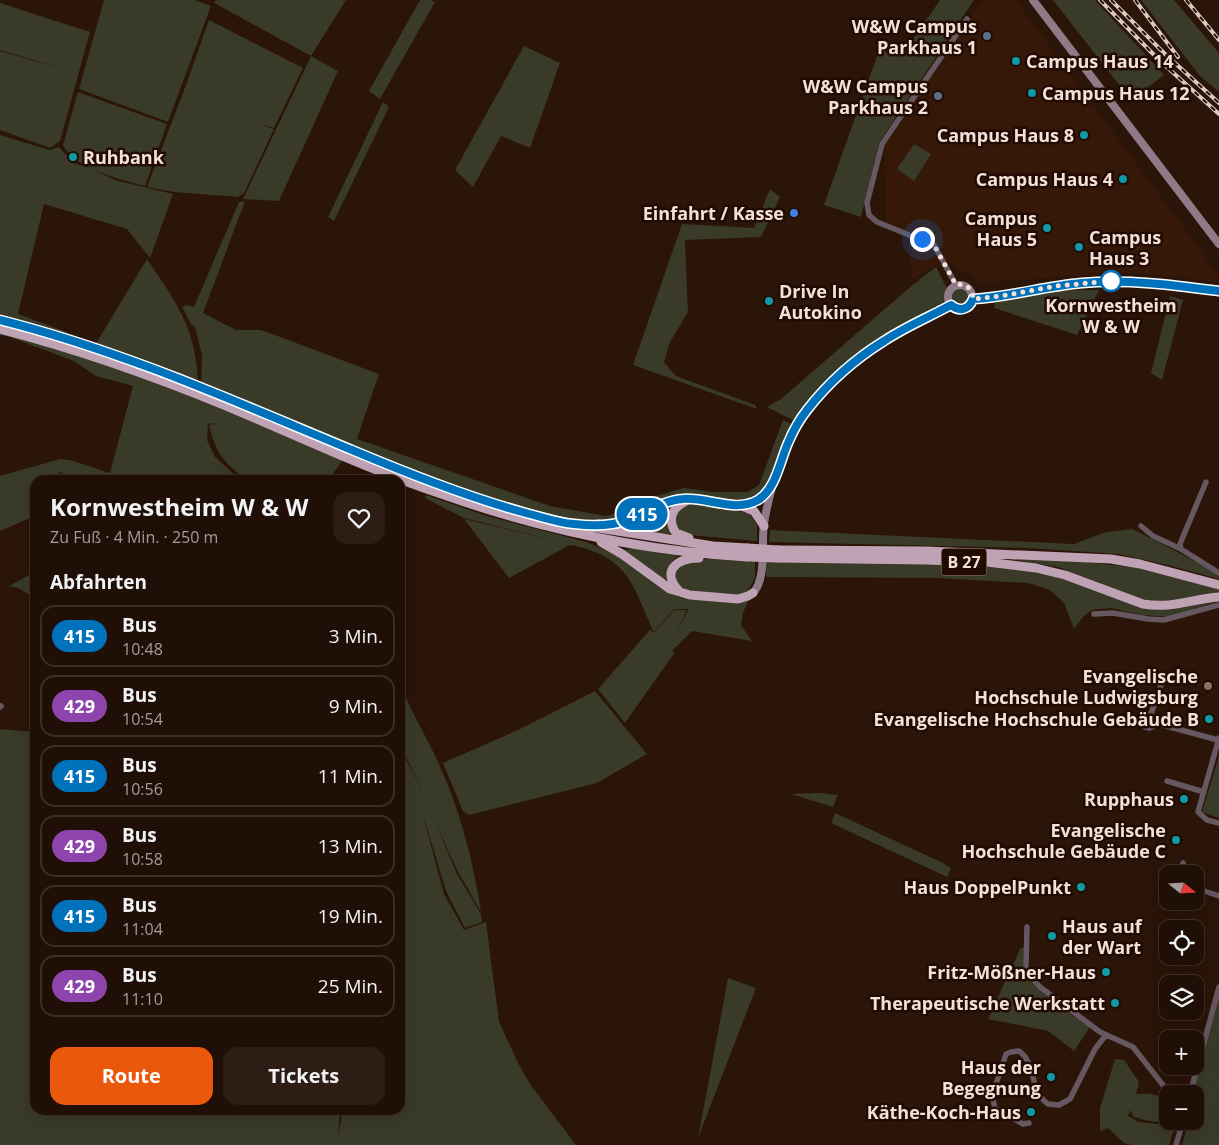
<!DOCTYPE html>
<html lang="de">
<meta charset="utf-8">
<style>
:root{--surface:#200f06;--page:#2d1d14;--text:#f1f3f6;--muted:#a29c9b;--line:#3d2f28;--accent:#ea580c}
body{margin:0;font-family:"Open Sans",sans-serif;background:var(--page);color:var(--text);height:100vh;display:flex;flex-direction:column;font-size:19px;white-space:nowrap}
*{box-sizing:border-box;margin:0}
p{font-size:16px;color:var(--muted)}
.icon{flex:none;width:28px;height:28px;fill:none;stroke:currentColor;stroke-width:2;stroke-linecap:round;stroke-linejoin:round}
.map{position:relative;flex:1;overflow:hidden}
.drawer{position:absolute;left:30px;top:475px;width:375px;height:640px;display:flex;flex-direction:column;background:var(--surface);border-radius:15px;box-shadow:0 5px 20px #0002,0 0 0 1px var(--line)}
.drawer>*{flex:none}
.badge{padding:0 10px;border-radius:16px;font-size:18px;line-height:32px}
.needle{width:32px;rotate:108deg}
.buttons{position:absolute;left:1159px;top:865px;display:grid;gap:10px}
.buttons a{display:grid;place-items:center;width:45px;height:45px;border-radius:10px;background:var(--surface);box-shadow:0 5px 20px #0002,0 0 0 1px var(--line);font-size:25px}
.you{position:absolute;width:25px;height:25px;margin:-12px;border:4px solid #fff;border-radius:50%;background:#1a73e8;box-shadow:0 0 0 8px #1a73e833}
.map>.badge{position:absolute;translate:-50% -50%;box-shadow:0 0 0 2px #fff}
h2{padding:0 20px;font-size:19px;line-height:45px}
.round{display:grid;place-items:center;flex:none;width:52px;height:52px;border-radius:15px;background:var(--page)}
.overview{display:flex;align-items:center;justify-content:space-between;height:85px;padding:0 20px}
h1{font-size:24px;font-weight:700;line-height:38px}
.action{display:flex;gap:10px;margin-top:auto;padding:10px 20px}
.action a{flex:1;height:58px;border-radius:15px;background:var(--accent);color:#fff;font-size:20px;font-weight:700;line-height:58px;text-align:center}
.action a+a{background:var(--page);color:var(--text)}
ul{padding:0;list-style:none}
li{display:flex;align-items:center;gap:15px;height:62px;margin:0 10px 8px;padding:0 10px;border:2px solid var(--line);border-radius:15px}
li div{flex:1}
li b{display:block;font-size:19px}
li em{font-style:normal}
li .badge{min-width:55px;font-weight:700;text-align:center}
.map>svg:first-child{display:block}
.built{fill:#361809}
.green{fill:#393a27}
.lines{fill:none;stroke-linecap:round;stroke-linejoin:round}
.minor{stroke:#655860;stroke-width:5.5}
.secondary{stroke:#8f7b88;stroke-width:8}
.trunk{stroke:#bfa2b4;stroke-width:9}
.rail-casing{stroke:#dcc9c1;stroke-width:4}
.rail{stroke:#210b02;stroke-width:2;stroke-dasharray:5.5;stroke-linecap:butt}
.trunk-bridge{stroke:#bfa2b4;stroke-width:9}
.line-casing{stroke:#fff;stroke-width:11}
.line{stroke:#0072bc;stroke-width:8}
.walk{stroke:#f3e1d9;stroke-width:5;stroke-dasharray:0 9}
.service-dot{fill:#5c6f8a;stroke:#210b02;stroke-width:2}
.culture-dot{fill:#0f9aa8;stroke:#210b02;stroke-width:2}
.shop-dot{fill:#3f7fe0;stroke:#210b02;stroke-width:2}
.stop-dot{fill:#fff;stroke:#0072bc;stroke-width:2.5}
.education-dot{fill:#8d6e63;stroke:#210b02;stroke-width:2}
.labels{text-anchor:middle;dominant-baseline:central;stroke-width:5;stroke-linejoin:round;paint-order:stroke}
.shield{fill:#210b02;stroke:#b4a198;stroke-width:1}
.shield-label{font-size:16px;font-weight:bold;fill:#f3e1d9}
.poi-label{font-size:18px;font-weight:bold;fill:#f3e1d9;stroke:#210b02;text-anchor:end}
.stop-label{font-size:18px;font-weight:bold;fill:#f3e1d9;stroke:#210b02}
</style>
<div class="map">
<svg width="1219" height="1145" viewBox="0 0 1219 1145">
<rect width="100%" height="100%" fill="#2b1408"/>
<path class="built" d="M982,0H1016L1215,270L1219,276V282L1150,274L1112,273L981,283L944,260L912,280L909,237L886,229L884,145Z"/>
<path class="green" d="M104,0H195L211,6L168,122L79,89Z
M216,0H346L311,56L338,71L279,201L243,199L311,56L214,3Z
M420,0H430L435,2L380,99L369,91Z
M940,0H974L879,143L861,217L824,205L880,48L903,54Z
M1053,0H1095L1164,75L1131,100Z
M1141,0H1174L1219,53V92L1200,76Z
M0,3L90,32L60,141L50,148L0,130V51L70,71L0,50Z
M209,20L303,68L274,128L257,123L274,129L244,193L238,197L174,192L147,187L186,85Z
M524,46L560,63L530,148L501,136L473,187L455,170Z
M78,92L167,124L145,186C122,180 73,168 63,145Z
M383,102L389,107L334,221L328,217Z
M0,135L50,150L59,147L73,163L90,168L115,180L173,194L150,258L127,229L44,204L18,314L64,331L92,347L0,320Z
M914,144L931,154L914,181L897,169Z
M770,189L780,197L761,237L685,240L688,312L670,342L664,362L676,376L755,405L757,409L633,365L682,224L754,228Z
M245,201L203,313L236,330H260L267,332L379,374L357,439L550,506L606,516L628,510L656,496L684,488L712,492H748L759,485L783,420L796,426L772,484L748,504L692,499L643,514L590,524L507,508L201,387L202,355L195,327L191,324L182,307L187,305L194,307L239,202Z
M147,259C163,283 183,310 191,338C195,352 197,365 198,380L95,345Z
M936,267L947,288L945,305L935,310V301L934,310L877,342L846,363L794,421L767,407L781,399L916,282L921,281H917Z
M952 297a8 8 0 1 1 16 0a8 8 0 1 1-16 0Z
M1050,290H1099L1077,335L994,308L995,302Z
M1170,296L1183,300L1162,380L1151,373Z
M0,329L75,350L255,418L314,449L343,460L328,480H246C223,461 216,454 209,425L218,423L208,424L207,440L215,457L240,480H64L62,472L55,475L56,480H35V516L0,531V476L60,459L70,460L110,473L133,386L96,376L74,361L10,337L0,335Z
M426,495L487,516L586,542L611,552L625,560L662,589L680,597L731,603L749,599L743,613L741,625L752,641L692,631L672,651L675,652L625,723L598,689L650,630L654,633L674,610H687L676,632L689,609H674L654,632C632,584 628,556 570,545L509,578L464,519L561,542L464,518L425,498Z
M694,503L749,513L757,525V541L689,535L675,527L674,515L682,506Z
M671,505C666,516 665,523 672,533L659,535L610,527Z
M1132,529C1162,544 1191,558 1219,575V579L1168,565L1118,554L1027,548L769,542L770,530L1074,544L1106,532Z
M634,548L679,555C669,563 665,571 666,584L623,550Z
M997,557L1077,561L1139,568L1219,589V594L1199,595L1166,603L1142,599L1058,567Z
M710,559L755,562V578L747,593L734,596L682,589L675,581L673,576L677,567L688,560Z
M766,561L964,564L1031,571L1055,576L1142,608L1172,610L1209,601H1219L1168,617L1142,615L1111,608L1092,610L1083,617L1074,629L1064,603L1050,590L1028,583L938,578L766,577Z
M35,572V598L18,588L9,586Z
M400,683C410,711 426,735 438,762C460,810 473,859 481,912L457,870L434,820L457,874L481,914L482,922L465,928L446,891L421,808L444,894L464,930L486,922L499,1022L519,1065L530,1084L576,1145H0V729L35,732V1110H340L338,1137L343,1110H400V747L423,793L400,744Z
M595,691L647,754L597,783L469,815L463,811L443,763L520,729Z
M1219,756V818L1202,812Z
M820,793L838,795L833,807L791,794Z
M835,813L943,863L951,868L947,877L831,823Z
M1024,947C1024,955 1023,964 1025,971C1030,988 1075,1017 1090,1027L1074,1051L1048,1031L988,1019L1020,949Z
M728,978L756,988L698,1138Z
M1219,991V1145H1182L1189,1121H1195V1085Z
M1115,1059L1124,1060L1139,1082L1136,1094C1148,1093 1157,1093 1167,1102V1121C1157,1123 1145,1121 1136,1117L1134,1118L1130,1110L1128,1116L1139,1122L1175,1126L1169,1145H1131L1124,1143L1108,1128L1100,1131V1108Z"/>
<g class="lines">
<path class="minor" d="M956,285L934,245L877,222L869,215L867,203L882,144L967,19
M1141,526L1153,536L1181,549L1219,573
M1181,549L1180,544L1206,482
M1094,614L1113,613L1148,619L1164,620L1219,605
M0,707L1,706
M1142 721a7 7 0 1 1 14 0a7 7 0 1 1-14 0Z
M1151,714L1163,679
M1155,723L1218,740
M1219,738L1198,812L1207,820L1219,823
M1167,781L1204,792
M1181,874L1183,863
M1195,888L1219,896
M1027,927L1026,967L1032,978L1040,987L1100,1032L1133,1047L1170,1094
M1190,1094L1219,987
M1029,1123L1023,1124L995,1108L992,1096L1006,1054L1011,1052L1019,1051C1038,1065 1028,1090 1048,1104L1059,1105L1070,1099L1095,1049L1106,1035
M1176,1145L1183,1121"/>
<path class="secondary" d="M1033,0L1219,244
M948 297a12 12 0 1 1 24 0a12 12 0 1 1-24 0Z
M973,299C1010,297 1045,286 1082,283C1128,279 1174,284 1219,291
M753,593C767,578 761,543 764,523C778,442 814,385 883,341C905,327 929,317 951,305"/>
<path class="trunk" d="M0,320L74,341L180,378L385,464L447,488L507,508L573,524L713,546L747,548
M0,329C77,349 151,375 224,405C298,436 371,471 447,496C544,530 644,551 747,557
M686,501C672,507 667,520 676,533L689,538
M742,506L754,511L764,526
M598,524C628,526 652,506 679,499C694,496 725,503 741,506C756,503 764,496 772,484
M601,542L622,554L670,589L690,595L738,599L748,596L753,593
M778,550L927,551L1111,559L1140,564L1219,585
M778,558L926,560L987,562L1036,568L1065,575L1143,604C1174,609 1190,599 1219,597
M680,592C660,572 676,558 699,558"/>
<defs>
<path id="rail" d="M1100,0L1159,60L1219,114
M1111,0L1165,54L1219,103
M1135,0L1178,57
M1186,0L1219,40"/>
</defs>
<use href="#rail" class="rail-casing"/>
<use href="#rail" class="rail"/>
<path class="trunk-bridge" d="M747,548L778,550
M747,557L778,558"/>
</g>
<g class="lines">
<defs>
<path id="line" d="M0,320C123,351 236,402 352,450C409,474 467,497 526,513C542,517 558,523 574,524C591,526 612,526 628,520C646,513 664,500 683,499C708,497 735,513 758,500C776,489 780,461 788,443C793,431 799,420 807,410C828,383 855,359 884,341C905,327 929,317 951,305C959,312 969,310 973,299C1010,297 1045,286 1082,283C1128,279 1173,285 1219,291"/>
</defs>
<use href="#line" class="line-casing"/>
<use href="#line" class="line"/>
<path class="walk" d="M922,239L934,245L956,285C966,283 973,289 973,299L1001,296L1056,286L1111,281"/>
</g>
<g class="service-dot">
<circle cx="987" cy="36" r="5"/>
<circle cx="938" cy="96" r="5"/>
</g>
<g class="culture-dot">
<circle cx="1016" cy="61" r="5"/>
<circle cx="1032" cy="93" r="5"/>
<circle cx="1084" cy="135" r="5"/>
<circle cx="73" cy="157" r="5"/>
<circle cx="1123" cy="179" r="5"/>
<circle cx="1047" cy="228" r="5"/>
<circle cx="1079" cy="247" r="5"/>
<circle cx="769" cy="301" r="5"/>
<circle cx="1209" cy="719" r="5"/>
<circle cx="1184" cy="799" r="5"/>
<circle cx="1176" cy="840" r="5"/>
<circle cx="1081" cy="887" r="5"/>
<circle cx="1052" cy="936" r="5"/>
<circle cx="1106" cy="972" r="5"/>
<circle cx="1115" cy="1003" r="5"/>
<circle cx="1051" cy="1077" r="5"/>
<circle cx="1031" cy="1112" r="5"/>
</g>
<circle class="shop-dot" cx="794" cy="213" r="5"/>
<circle class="stop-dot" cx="1111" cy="281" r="10"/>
<circle class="education-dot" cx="1208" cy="686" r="5"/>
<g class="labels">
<rect class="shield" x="941.5" y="548.5" width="45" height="27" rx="4"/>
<g class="shield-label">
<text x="964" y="562">B 27</text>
</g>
<g class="poi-label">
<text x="977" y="26">W&amp;W Campus<tspan x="977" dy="21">Parkhaus 1</tspan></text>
<text x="1026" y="61" text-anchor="start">Campus Haus 14</text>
<text x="928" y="86">W&amp;W Campus<tspan x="928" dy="21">Parkhaus 2</tspan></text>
<text x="1042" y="93" text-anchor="start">Campus Haus 12</text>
<text x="1074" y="135">Campus Haus 8</text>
<text x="83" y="157" text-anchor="start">Ruhbank</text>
<text x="1113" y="179">Campus Haus 4</text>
<text x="784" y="213">Einfahrt / Kasse</text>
<text x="1037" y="218">Campus<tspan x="1037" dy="21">Haus 5</tspan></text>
<text x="1089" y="237" text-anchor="start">Campus<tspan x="1089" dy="21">Haus 3</tspan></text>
<text x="779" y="291" text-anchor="start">Drive In<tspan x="779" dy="21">Autokino</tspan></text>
<text x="1198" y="676">Evangelische<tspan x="1198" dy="21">Hochschule Ludwigsburg</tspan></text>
<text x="1199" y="719">Evangelische Hochschule Gebäude B</text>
<text x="1174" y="799">Rupphaus</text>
<text x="1166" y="830">Evangelische<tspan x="1166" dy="21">Hochschule Gebäude C</tspan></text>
<text x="1071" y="887">Haus DoppelPunkt</text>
<text x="1062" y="926" text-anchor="start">Haus auf<tspan x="1062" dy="21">der Wart</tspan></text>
<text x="1096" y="972">Fritz-Mößner-Haus</text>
<text x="1105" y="1003">Therapeutische Werkstatt</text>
<text x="1041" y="1067">Haus der<tspan x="1041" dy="21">Begegnung</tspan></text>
<text x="1021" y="1112">Käthe-Koch-Haus</text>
</g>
<g class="stop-label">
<text x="1111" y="305">Kornwestheim<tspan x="1111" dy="21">W &amp; W</tspan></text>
</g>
</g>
</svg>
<div class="buttons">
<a><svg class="needle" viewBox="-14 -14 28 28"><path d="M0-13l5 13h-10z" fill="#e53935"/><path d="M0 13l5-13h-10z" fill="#a29c9b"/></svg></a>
<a><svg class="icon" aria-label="locate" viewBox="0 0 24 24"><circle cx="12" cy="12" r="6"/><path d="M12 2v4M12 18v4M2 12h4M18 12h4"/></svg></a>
<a><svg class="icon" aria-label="layers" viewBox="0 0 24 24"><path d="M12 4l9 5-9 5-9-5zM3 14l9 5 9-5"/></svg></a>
<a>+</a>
<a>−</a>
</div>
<div class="you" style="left:922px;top:239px"></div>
<b class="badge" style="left:642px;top:514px;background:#0072bc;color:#fff">415</b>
<section class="drawer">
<div class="overview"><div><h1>Kornwestheim W &amp; W</h1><p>Zu Fuß · 4 Min. · 250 m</p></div><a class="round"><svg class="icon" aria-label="heart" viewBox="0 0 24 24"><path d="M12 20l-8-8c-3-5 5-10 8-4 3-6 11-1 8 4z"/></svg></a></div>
<h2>Abfahrten</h2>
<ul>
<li><span class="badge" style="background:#0072bc;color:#fff">415</span><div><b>Bus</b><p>10:48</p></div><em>3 Min.</em></li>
<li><span class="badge" style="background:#8e44ad;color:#fff">429</span><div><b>Bus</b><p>10:54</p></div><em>9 Min.</em></li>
<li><span class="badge" style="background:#0072bc;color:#fff">415</span><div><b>Bus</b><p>10:56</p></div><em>11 Min.</em></li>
<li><span class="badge" style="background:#8e44ad;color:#fff">429</span><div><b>Bus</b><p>10:58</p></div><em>13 Min.</em></li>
<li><span class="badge" style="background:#0072bc;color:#fff">415</span><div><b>Bus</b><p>11:04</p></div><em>19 Min.</em></li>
<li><span class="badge" style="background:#8e44ad;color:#fff">429</span><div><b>Bus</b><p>11:10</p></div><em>25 Min.</em></li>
</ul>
<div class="action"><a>Route</a><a>Tickets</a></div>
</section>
</div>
